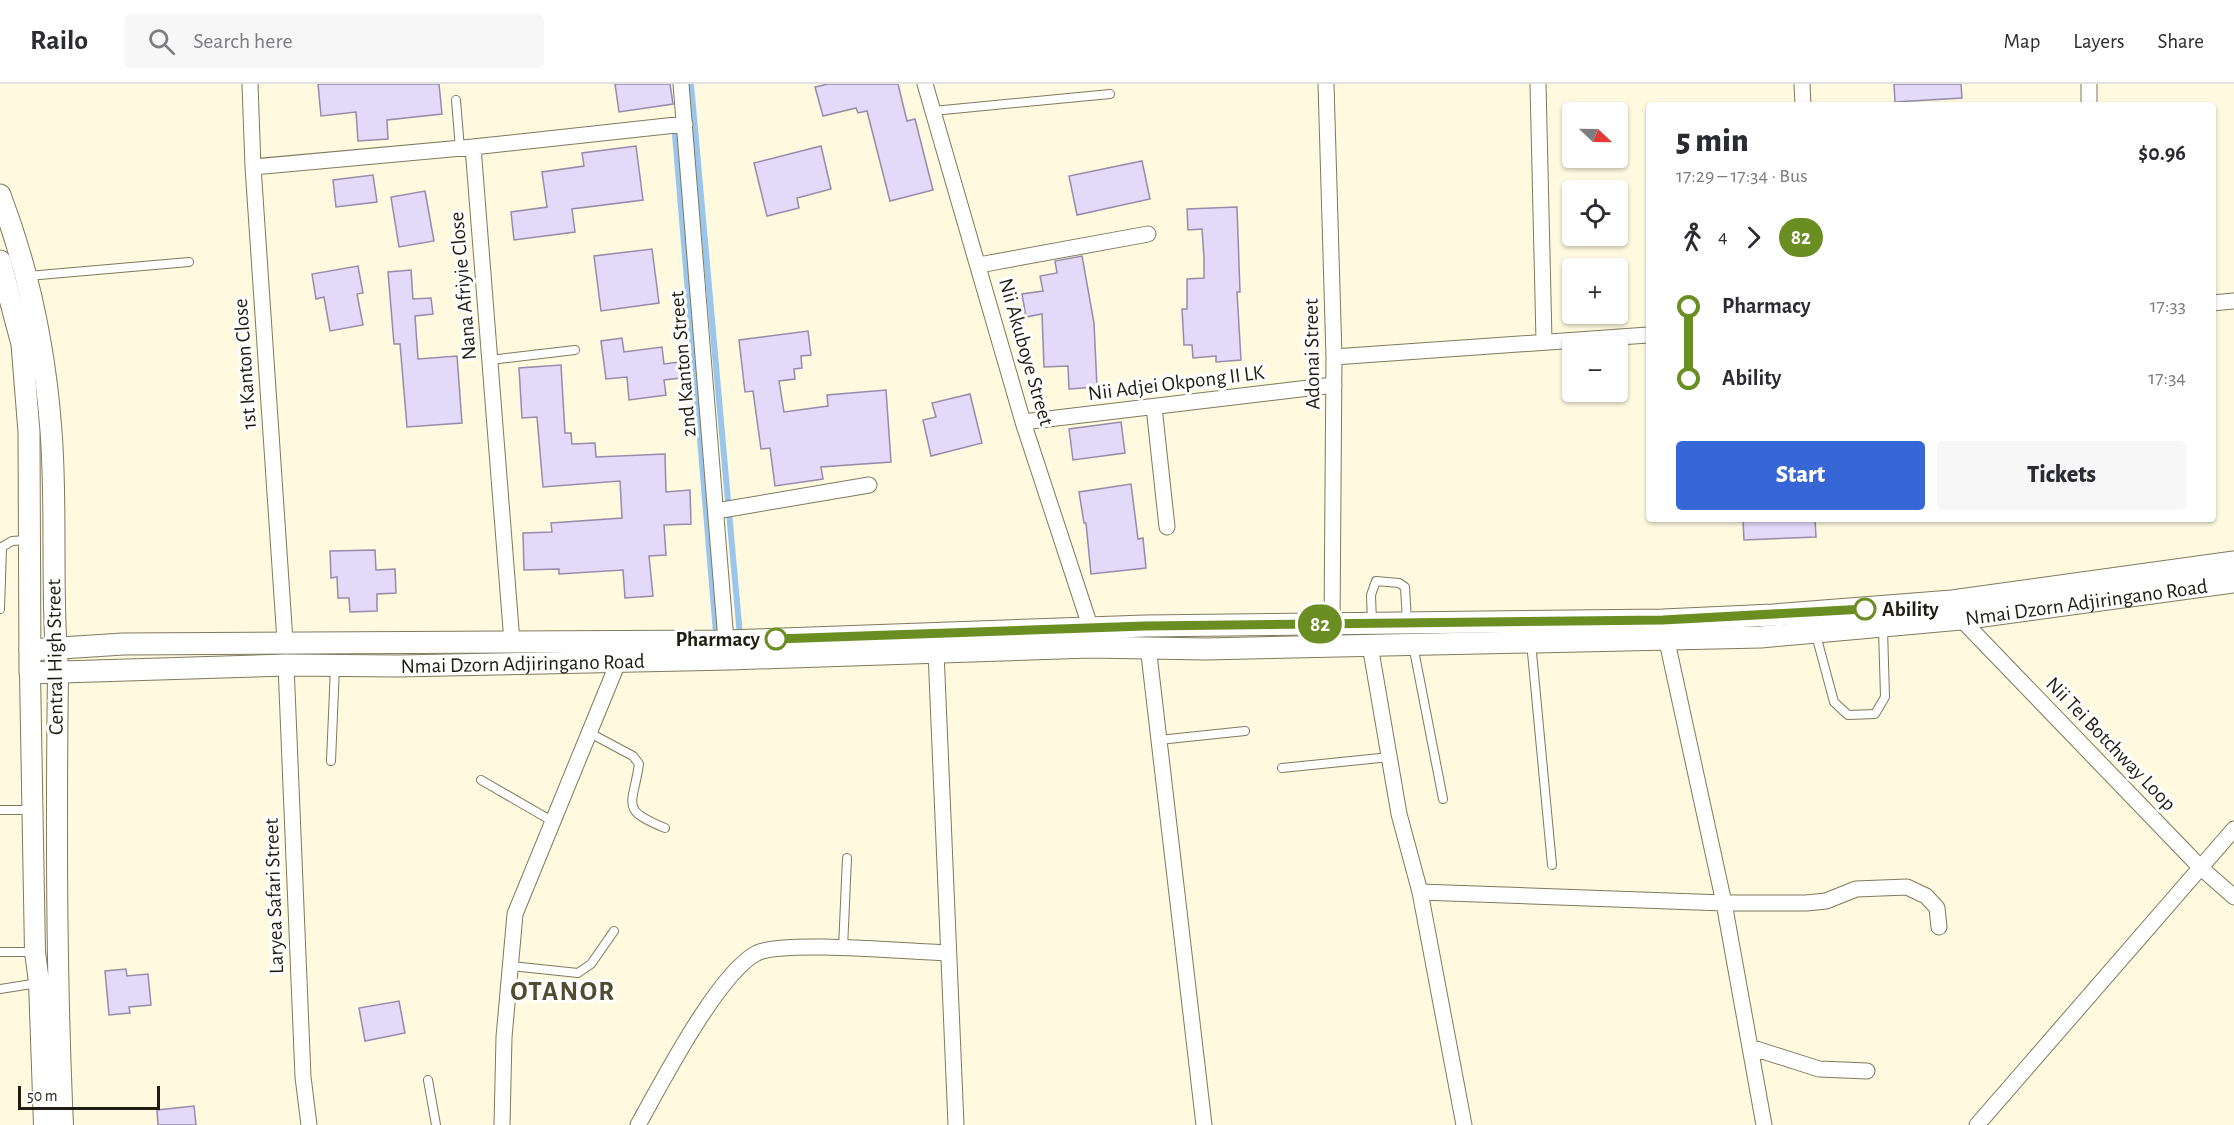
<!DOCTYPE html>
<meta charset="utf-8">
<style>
:root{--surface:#fff;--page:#f7f7f7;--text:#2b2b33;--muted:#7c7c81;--line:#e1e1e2;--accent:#3766d6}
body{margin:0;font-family:"Alegreya Sans",sans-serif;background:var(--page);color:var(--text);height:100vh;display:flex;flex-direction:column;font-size:22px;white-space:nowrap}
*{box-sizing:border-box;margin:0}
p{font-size:20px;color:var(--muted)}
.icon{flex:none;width:33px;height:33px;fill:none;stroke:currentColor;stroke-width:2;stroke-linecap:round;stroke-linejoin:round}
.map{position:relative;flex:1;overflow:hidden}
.drawer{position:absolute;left:1646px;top:18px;width:570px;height:420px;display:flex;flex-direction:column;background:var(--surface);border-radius:6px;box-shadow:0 2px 4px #0004}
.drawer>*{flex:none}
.badge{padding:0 12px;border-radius:20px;font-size:21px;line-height:39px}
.needle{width:39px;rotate:112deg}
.buttons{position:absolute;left:1562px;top:18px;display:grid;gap:12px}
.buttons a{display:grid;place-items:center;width:66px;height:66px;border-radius:6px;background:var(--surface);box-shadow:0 2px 4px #0004;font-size:30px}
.scale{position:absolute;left:18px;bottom:15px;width:142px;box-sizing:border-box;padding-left:6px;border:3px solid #1f1c11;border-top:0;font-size:16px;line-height:21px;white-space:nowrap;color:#1f1c11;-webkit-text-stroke:4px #fff;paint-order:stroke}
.map>.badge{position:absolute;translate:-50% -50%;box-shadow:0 0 0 3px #fff}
.legs{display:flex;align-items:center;gap:9px;height:66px;padding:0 30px;font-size:20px}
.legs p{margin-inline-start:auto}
.overview{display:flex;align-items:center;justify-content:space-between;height:102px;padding:0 30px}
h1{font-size:33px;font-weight:800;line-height:45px}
.cta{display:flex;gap:12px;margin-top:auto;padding:12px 30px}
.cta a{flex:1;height:69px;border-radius:6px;background:var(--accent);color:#fff;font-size:24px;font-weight:800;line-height:69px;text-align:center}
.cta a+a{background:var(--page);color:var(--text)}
ul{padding:0 30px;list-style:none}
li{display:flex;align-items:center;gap:21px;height:72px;font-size:22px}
li i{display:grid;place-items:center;width:9px;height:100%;margin:0 8px;background:currentColor}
li i::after{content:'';width:15px;height:15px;margin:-8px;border:4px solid;border-radius:50%;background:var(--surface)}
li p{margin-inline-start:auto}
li:first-child i{background:linear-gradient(#0000 50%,currentColor 0)}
li:last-child i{background:linear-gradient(currentColor 50%,#0000 0)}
header{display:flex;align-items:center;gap:36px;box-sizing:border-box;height:84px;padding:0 30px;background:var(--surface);border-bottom:2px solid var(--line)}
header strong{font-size:28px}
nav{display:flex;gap:33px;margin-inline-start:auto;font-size:21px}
.search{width:420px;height:54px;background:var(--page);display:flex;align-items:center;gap:15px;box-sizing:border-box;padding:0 21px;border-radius:6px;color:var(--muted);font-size:22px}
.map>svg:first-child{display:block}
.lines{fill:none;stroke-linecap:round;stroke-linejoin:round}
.stream{stroke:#9ac5ed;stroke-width:6}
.building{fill:#e3d9f9;stroke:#958ca9;stroke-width:1.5}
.service-casing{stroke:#7f7a5d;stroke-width:10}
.minor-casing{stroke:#7f7a5d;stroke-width:17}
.tertiary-casing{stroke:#7f7a5d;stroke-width:22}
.secondary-casing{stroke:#7f7a5d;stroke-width:23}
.service{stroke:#fff;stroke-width:8}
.minor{stroke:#fff;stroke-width:15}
.tertiary{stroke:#fff;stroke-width:20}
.secondary{stroke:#fff;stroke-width:21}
.line-1-casing{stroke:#fff;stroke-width:14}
.line-1{stroke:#6b8e23;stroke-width:9}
.stop-1-dot{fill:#fff;stroke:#6b8e23;stroke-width:3}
.labels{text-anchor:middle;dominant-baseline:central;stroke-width:6;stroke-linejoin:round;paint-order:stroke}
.street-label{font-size:21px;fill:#1f1c11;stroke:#fff}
.stop-label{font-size:21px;font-weight:bold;fill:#1f1c11;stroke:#fff;text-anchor:start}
.district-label{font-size:27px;font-weight:bold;letter-spacing:1.5px;fill:#514b30;stroke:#fff}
</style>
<header>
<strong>Railo</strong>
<div class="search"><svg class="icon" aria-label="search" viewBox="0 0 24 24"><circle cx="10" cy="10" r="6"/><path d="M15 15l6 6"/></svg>Search here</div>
<nav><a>Map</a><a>Layers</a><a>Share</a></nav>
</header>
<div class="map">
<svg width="2234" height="1041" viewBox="0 0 2234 1041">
<rect width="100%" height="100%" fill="#fef9df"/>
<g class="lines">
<path class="stream" d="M691,0L740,552
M675,50L716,549"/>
</g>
<path class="building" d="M318,0H439L442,30L387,36L388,55L358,57L356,28L321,32Z
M615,0H670L673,20L619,28Z
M828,0H898L907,37L915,35L933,106L890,117L867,27L858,29L856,24L823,32L815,3Z
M1894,0H1961L1962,14L1895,18Z
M636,62L643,116L572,125L575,148L514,156L511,128L547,123L542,88L584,82L582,69Z
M821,62L831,105L797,114L799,124L767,132L754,79Z
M1142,77L1150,115L1077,131L1069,92Z
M373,91L377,118L336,123L333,96Z
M425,107L434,157L399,163L391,113Z
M1237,123L1240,208H1237L1241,276L1216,278V272L1193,274L1192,261H1184L1182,225H1187V195L1204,194V174L1202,145L1188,146L1187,125Z
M652,165L659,219L601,227L594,172Z
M1082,172L1094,239L1097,303L1069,305L1068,282L1044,283L1042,230L1026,233L1022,210L1043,207L1040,192L1057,189L1055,177Z
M358,182L363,209L357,210L363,241L330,247L324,213L316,215L312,190Z
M411,186L413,215L431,214L433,230L415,232L418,275L457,272L462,339L407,343L400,260H394L388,188Z
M808,247L811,271L801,272L802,284L794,285L795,295L779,297L784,328L828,322L827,311L886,306L891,378L821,383L823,395L775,402L770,364L761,365L753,307L745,308L739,256Z
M622,254L624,268L662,263L664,280L679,278L681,294L664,296L666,311L629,316L627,293L606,295L601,257Z
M561,281L565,349H571L572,360L595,359L596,373L665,370L666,408L690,406L691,440L664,441L666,471L649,472L653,512L625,514L623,486L559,490V485L524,486L523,449L552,448L551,439L622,434L620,397L543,403L537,333L522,334L519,284Z
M970,310L982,359L931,372L923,336L936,333L932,319Z
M1121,338L1125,369L1073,376L1069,345Z
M1131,400L1138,455L1143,454L1146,484L1091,490L1086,439H1084L1079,408Z
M1743,435H1815L1816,453L1744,456Z
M375,466L376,486L395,485L396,509L377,510V527L350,528L349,514H338L337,493L331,494L330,467Z
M126,885L127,892L148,890L151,921L129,923L130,929L109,931L105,887Z
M399,917L405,949L365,957L359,924Z
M194,1022L196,1041H158L157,1026Z"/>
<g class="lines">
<defs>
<path id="service" d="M456,16L460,65
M933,27L1110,10
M28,192L189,178
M490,276L575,266
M0,525L2,463L12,457L27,456
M1372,539L1371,511L1376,497L1399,499L1405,503L1407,537
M1816,551L1834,618L1848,631L1875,630L1885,613L1883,545
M1531,558L1552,781
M1413,561L1443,715
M588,648L633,672L639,680C633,722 619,725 665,744
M1159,656L1245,647
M331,677L335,583
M1282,684L1390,673
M481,696L552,737
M0,726H31
M843,864L847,774
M0,868H34
M511,882L578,889L591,880L614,847
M0,905L38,899
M428,996L436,1041"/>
<path id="minor" d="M250,0L253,83L285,557
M681,0L726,557
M925,0L1023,338L1091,545
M1326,0L1334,273L1332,540
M1538,0L1544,256
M1802,0L1803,21
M2089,0V21
M473,63L685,40
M253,83L473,63L512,558
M979,181L1148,150
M2212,219L2234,217
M1334,273L1648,251
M1154,323L1167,443
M1023,338L1334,301
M716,427L869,401
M1961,535L2200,783L2234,813
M1666,553L1724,819L1764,1041
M1370,561L1399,730L1420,808L1464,1041
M1148,562L1204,1041
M936,568L956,1041
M286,581L303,993L309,1041
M1420,808L1724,819H1806L1826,817L1856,805L1907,803L1926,812L1937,824L1939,843
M1750,963L1819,985L1867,987
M502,1041L504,953L515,830L619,576
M638,1041C661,1000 718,889 757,869C784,856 912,868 948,869
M1977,1041L2234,745"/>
<path id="tertiary" d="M30,589L35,868L39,898L44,1041
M58,589C56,740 56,890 63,1041"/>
<g id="secondary">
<path d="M0,111C29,187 45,266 51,347C57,424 51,502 57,579"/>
<path id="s1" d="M0,177L22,260L29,348L30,589L286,581L399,582L730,575L1090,563L1206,565L1761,553L1961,535L2234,498"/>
<path d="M30,566L123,560L726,557L1145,542L1663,536L1773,531L1952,517L2234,478"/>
</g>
</defs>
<use href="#service" class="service-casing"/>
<use href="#minor" class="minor-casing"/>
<use href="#tertiary" class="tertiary-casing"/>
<use href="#secondary" class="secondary-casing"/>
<use href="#service" class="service"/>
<use href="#minor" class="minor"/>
<use href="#tertiary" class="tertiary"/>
<use href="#secondary" class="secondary"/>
</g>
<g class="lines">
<defs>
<path id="line-1" d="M776,555L1145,542L1663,536L1865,525"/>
</defs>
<use href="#line-1" class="line-1-casing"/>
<use href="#line-1" class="line-1"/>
</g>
<g class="stop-1-dot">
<circle cx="1865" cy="525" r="10"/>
<circle cx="776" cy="555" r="10"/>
</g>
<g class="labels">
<g class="street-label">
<text transform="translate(463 202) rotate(-95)">Nana Afriyie Close</text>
<text transform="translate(1026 268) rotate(74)">Nii Akuboye Street</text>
<text transform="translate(1312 270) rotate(-91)">Adonai Street</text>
<text transform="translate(245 280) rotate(-94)">1st Kanton Close</text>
<text transform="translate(683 280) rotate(-95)">2nd Kanton Street</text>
<text transform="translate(1176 299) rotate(-7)">Nii Adjei Okpong II LK</text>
<text stroke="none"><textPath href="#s1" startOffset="2474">Nmai Dzorn Adjiringano Road</textPath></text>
<text transform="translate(55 573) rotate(-91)">Central High Street</text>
<text stroke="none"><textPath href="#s1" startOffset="908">Nmai Dzorn Adjiringano Road</textPath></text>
<text transform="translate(2111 660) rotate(46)">Nii Tei Botchway Loop</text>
<text transform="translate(274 812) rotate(-92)">Laryea Safari Street</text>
</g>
<g class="stop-label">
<text x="1882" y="525">Ability</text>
<text x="760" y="555" text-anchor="end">Pharmacy</text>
</g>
<g class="district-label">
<text x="563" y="907">OTANOR</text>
</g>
</g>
</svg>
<div class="buttons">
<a><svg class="needle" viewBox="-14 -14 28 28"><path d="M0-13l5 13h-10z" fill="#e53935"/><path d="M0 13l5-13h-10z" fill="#7c7c81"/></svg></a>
<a><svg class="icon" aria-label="locate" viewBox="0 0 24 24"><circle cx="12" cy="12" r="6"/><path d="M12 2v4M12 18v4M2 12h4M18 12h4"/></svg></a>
<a>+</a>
<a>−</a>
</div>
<div class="scale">50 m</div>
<b class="badge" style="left:1320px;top:540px;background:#6b8e23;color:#fff">82</b>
<section class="drawer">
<div class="overview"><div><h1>5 min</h1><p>17:29 – 17:34 · Bus</p></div><b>$0.96</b></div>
<div class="legs"><svg class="icon" aria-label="walk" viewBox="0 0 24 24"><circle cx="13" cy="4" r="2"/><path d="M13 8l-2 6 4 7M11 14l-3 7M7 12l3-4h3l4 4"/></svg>4<svg class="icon" aria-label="forward" viewBox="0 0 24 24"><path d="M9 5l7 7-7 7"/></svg><b class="badge" style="background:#6b8e23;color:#fff">82</b></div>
<ul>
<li><i style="color:#6b8e23"></i><b>Pharmacy</b><p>17:33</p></li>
<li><i style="color:#6b8e23"></i><b>Ability</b><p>17:34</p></li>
</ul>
<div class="cta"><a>Start</a><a>Tickets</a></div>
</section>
</div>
